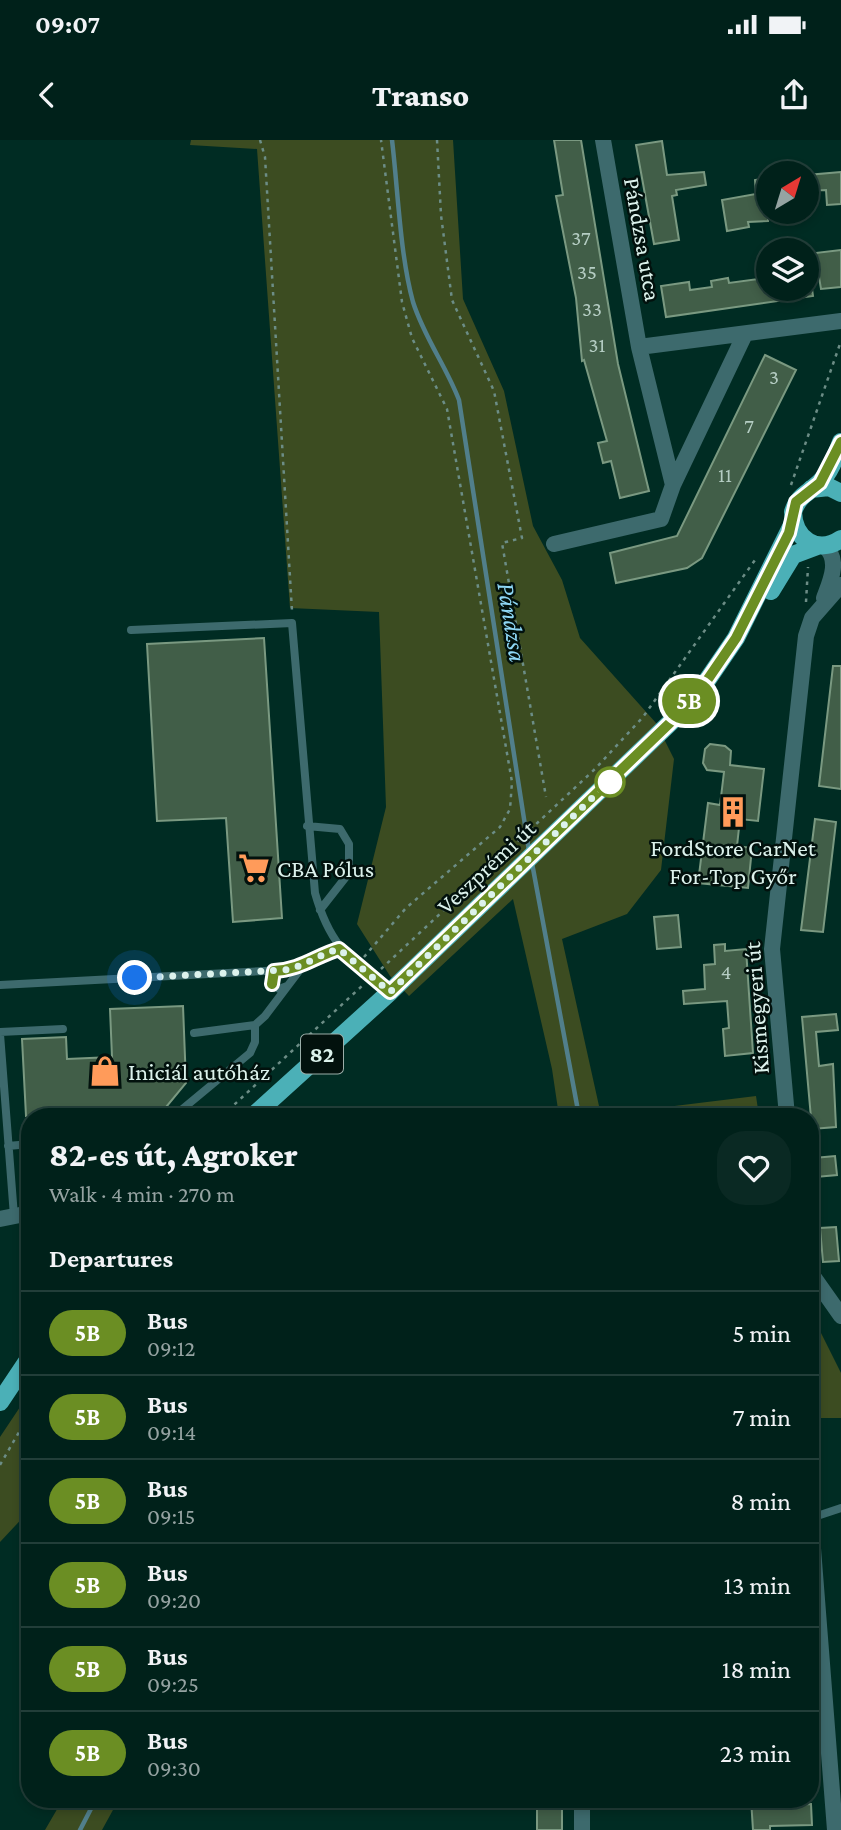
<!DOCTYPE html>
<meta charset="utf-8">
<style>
:root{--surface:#00211a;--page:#0a2923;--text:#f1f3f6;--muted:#95a3a2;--line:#223e39}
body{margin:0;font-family:"Crimson Pro",serif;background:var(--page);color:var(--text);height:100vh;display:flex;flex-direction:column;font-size:26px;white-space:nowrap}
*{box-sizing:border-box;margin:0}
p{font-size:23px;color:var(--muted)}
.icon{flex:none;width:38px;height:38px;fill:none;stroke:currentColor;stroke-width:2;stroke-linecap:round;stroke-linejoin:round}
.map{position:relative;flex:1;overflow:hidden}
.sheet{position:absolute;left:21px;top:968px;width:798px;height:700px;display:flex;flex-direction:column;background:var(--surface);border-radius:28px;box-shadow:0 4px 10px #0003,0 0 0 2px var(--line)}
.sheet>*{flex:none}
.badge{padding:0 14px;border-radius:23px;font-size:24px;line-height:46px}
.needle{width:46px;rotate:38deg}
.tools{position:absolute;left:756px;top:21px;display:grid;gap:14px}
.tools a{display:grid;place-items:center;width:63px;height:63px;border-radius:50%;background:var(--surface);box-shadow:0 4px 10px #0003,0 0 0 2px var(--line);font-size:35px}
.you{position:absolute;width:35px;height:35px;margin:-18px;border:5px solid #fff;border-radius:50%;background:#1a73e8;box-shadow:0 0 0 10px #1a73e833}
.map>.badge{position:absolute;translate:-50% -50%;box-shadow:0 0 0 4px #fff}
h2{padding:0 28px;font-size:26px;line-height:63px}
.round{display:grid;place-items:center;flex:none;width:74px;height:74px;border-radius:28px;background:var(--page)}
.head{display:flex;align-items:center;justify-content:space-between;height:119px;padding:0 28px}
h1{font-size:33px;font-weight:800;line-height:52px}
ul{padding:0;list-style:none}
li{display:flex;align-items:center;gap:21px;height:84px;padding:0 28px;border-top:2px solid var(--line)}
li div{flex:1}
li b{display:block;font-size:26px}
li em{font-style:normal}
li .badge{min-width:77px;font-weight:700;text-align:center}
.status{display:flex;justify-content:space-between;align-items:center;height:49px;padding:0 35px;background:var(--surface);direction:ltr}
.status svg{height:19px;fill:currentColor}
header{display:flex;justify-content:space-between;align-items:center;height:91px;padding:0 28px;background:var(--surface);font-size:32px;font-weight:800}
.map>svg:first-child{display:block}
.green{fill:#3c4c21}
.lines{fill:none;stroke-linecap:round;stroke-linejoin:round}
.stream{stroke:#517f8b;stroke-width:4.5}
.building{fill:#415e48;stroke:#7a9981;stroke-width:2}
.path{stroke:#6c8d86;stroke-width:2.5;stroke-dasharray:3.5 5;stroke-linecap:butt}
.service{stroke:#3d6a6d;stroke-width:8}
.minor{stroke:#3d6a6d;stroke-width:16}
.primary{stroke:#4bb0b7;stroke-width:18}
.line-casing{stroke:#fff;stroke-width:16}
.line{stroke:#6b8e23;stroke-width:10}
.walk{stroke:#dcf2ec;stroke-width:7;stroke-dasharray:0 12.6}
.stop-dot{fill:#fff;stroke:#6b8e23;stroke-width:3.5}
.labels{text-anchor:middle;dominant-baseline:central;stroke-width:5;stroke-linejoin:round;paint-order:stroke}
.number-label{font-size:21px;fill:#b5cdc3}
.shield{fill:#02110d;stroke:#9baea9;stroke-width:2}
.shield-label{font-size:23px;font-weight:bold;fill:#dcf2ec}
.street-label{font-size:24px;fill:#dcf2ec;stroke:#02110d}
.poi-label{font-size:24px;fill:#dcf2ec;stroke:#02110d;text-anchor:start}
.water-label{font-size:26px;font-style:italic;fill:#8ed7f5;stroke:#02110d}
</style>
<div class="status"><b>09:07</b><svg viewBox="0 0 49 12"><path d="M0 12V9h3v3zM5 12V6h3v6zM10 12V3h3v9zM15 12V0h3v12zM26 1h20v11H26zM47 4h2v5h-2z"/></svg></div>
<header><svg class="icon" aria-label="back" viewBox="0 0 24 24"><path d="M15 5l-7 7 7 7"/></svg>Transo<svg class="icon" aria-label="share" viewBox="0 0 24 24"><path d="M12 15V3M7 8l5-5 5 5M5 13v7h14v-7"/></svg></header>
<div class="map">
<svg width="841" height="1690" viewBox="0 0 841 1690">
<rect width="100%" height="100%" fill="#002c23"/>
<path class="green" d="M191,0H453L463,159L504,251L533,386L562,440L580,498L656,583L674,619L661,730L627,774L562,799L601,975L756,956L759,976H559L552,929L513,759L409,856L390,836L357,784L386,667L379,472L290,468L257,9L190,5Z
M810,1171L841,1233V1278H810Z
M30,1252V1370L0,1402V1297Z
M63,1659H119L102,1690H45Z"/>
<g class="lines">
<path class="stream" d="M392,0C398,50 400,115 413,162C424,197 446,226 459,260L529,711
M532,723L579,976
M80,1690L96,1659"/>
</g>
<path class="building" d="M554,0H581L618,224L649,351L620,358L611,321L603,323L598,303L607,301L584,220L582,221L576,158L556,56L563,55Z
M662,1L667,35L704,32L706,45L676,50L677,55L672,56L679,100L654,104L636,5Z
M841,32V64L827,65L826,50L807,51V35Z
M768,38V81L748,82L749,87L727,91L722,60L756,54L755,40Z
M841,110V147L821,149L815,113Z
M728,138L729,143L766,138L768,149H812L813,156L666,177L661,146L689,142L690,150L712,147L711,141Z
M765,215L796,230L702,418L687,428L616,443L610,413L677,396Z
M264,498L282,778L233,782L226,678L157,681L147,504Z
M833,526H841V649L819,646Z
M710,604L725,606L731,611L730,625L764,629L758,681L740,679L737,706L752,708L748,748L698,743L708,663L720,665L724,632L707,630L703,623L705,609Z
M815,679L836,682L823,792L801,790Z
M678,775L681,807L657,809L654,777Z
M725,804V811L746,809L753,913L725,916L723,889L729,888L727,861L684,864L683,851L705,849L704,825L715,824L714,805Z
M183,866L186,943L162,972L26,976L22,899L66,897L67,919L112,917L110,869Z
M836,874L838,890L816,892L819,926L833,924L836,987L812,989L802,877Z
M835,1016L837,1035L816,1037L814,1018Z
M836,1087L839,1121L823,1122L820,1088Z
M537,1659H562V1690H537Z
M751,1659H790V1665L811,1664L812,1685L770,1686V1690H753Z"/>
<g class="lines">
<path class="path" d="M260,0L265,17L292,471
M437,0L441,75L452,160L494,251L522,398L502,403L546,657
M791,345L841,201
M806,462L808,427
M364,817L406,768L500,687L510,669L512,642L447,269L412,198L402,162L381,0
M381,829L595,629L643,577L755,420
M222,976L363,845
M0,1325L30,1273"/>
<path class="service" d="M131,490L292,483L315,753C330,806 349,818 390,852
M307,686L340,689L349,704V733L320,770
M274,831L271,837L273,845L279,849L287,846
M0,845L284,830L302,827
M0,892L63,889
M194,893L255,885L265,876L302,827L324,813L339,809
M0,894L14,1076
M174,976L250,913L255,902V885
M8,1006L30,1004
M811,1378L841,1368"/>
<path class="minor" d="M603,0L639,207L673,345
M639,207L841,181
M554,404L661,379L673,345L745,194
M824,406C841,419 830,442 824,458
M787,976L772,809L806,496L812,478L841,445
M0,1079L30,1073
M810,1132L841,1176
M810,1370L835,1690
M582,1659V1690"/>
<path class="primary" d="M841,302C836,316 830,333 819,343C807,354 798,356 793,372C794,399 817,415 841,399
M811,349L829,347L841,353
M771,451L793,415L817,406
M253,976L390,852L674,579L708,539L736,498L793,383
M0,1262L30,1217"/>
</g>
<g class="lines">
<defs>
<path id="line" d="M272,844L274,831C300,830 316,816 339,809L390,852L674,579L708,539L736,498L789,393L796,362L820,343L841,302"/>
</defs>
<use href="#line" class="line-casing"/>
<use href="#line" class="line"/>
<path class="walk" d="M135,838L284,830C304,827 319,814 339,809L390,852L615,636L610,642"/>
</g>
<defs>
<symbol id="building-bare" viewBox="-9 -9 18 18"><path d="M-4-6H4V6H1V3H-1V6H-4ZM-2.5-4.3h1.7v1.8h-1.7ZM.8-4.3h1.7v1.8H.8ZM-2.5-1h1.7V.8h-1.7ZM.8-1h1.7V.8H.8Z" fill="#ff9b5a" stroke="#02110d" stroke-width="2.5" paint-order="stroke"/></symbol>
<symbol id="supermarket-bare" viewBox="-9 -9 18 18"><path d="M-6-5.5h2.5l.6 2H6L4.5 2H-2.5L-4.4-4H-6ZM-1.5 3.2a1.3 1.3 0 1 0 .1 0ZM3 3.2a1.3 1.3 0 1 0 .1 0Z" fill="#ff9b5a" stroke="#02110d" stroke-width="2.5" paint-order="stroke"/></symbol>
<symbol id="shop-bare" viewBox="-9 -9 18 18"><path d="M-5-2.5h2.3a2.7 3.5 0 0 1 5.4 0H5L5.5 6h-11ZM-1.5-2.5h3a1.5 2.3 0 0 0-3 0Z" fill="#ff9b5a" stroke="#02110d" stroke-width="2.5" paint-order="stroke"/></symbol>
</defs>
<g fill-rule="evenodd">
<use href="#building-bare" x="711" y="650" width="44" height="44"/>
<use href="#supermarket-bare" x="232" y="706" width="44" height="44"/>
<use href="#shop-bare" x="83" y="909" width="44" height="44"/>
</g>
<circle class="stop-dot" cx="610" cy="642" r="14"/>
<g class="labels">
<g class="number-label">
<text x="581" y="98">37</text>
<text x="587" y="132">35</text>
<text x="592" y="169">33</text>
<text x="597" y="205">31</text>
<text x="774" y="237">3</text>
<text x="749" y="286">7</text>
<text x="725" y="335">11</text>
<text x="726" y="832">4</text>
</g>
<rect class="shield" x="301" y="894.5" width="42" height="39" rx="5"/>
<g class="shield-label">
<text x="322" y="914">82</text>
</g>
<g class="street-label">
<text transform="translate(643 99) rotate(80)">Pándzsa utca</text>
<text transform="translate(486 727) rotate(-43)">Veszprémi út</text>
<text transform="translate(756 868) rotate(-94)">Kismegyeri út</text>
</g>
<g class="poi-label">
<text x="733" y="707" text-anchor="middle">FordStore CarNet<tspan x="733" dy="28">For-Top Győr</tspan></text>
<text x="277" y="728">CBA Pólus</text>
<text x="128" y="931">Iniciál autóház</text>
</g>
<g class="water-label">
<text transform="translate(512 482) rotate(81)">Pándzsa</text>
</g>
</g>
</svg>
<div class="tools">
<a><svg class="needle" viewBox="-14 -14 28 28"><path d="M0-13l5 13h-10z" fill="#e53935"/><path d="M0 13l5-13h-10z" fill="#95a3a2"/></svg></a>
<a><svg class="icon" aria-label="layers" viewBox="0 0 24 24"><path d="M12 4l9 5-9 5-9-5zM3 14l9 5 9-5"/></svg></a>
</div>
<div class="you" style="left:135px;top:838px"></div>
<b class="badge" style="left:689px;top:561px;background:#6b8e23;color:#fff">5B</b>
<section class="sheet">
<div class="head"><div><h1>82-es út, Agroker</h1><p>Walk · 4 min · 270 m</p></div><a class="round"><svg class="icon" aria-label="heart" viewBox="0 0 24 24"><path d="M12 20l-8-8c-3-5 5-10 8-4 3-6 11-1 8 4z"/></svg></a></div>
<h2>Departures</h2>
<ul>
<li><span class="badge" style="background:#6b8e23;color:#fff">5B</span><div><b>Bus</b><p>09:12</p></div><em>5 min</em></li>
<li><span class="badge" style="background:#6b8e23;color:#fff">5B</span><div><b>Bus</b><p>09:14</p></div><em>7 min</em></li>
<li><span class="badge" style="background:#6b8e23;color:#fff">5B</span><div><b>Bus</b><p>09:15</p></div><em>8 min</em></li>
<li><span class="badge" style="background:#6b8e23;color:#fff">5B</span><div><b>Bus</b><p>09:20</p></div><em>13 min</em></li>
<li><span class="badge" style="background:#6b8e23;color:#fff">5B</span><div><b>Bus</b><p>09:25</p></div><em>18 min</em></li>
<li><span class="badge" style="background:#6b8e23;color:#fff">5B</span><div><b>Bus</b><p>09:30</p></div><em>23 min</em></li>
</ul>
</section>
</div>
